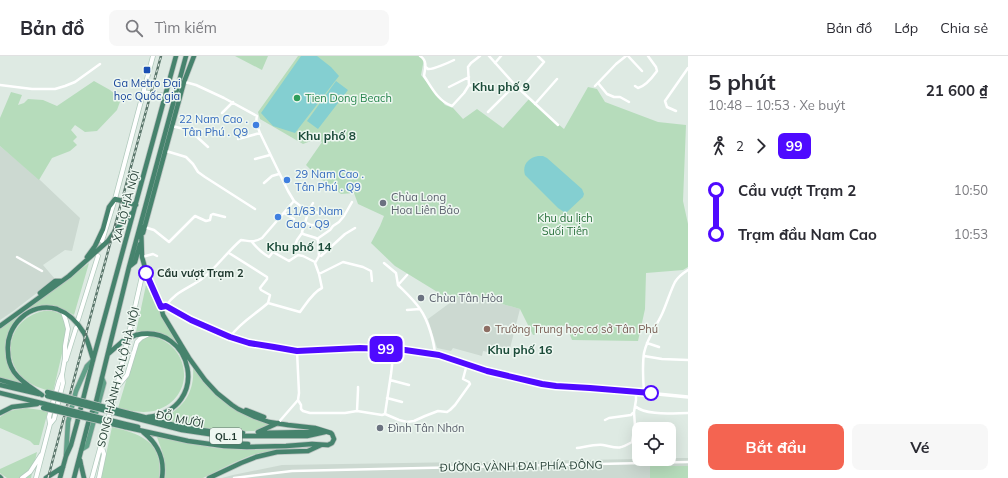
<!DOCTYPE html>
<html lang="vi">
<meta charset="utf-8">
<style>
:root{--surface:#fff;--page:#f7f7f7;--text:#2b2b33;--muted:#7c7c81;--line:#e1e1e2;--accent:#f46451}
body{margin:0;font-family:Mulish,sans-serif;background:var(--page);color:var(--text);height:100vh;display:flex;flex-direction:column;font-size:15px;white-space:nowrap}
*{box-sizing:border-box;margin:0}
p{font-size:13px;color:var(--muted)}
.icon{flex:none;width:22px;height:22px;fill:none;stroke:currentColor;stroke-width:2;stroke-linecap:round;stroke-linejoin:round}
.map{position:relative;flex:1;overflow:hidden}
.drawer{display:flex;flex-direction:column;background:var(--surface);width:320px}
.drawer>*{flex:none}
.badge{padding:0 8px;border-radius:6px;font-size:14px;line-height:26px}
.tools{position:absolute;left:632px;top:366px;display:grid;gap:8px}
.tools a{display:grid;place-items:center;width:44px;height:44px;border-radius:8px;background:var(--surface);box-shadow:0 4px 16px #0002;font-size:20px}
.map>.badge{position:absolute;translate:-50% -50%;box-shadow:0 0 0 2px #fff}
.legs{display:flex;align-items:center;gap:6px;height:44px;padding:0 20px;font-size:13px}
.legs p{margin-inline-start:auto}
.summary{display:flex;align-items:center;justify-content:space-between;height:68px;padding:0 20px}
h1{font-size:22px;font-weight:700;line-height:30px}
.action{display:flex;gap:8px;margin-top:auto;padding:8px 20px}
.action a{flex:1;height:46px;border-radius:8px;background:var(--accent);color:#fff;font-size:16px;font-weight:700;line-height:46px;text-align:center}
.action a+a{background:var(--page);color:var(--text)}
ul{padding:0 20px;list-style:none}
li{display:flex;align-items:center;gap:14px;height:44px;font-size:15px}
li i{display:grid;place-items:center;width:6px;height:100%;margin:0 5px;background:currentColor}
li i::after{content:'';width:10px;height:10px;margin:-5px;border:3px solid;border-radius:50%;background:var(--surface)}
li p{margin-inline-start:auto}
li:first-child i{background:linear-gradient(#0000 50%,currentColor 0)}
li:last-child i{background:linear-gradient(currentColor 50%,#0000 0)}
header{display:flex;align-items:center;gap:24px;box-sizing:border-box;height:56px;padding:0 20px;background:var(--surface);border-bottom:1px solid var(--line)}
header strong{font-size:19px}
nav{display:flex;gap:22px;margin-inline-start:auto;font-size:14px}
.search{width:280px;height:36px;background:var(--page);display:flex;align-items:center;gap:10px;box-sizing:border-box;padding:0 14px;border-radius:8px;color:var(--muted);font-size:15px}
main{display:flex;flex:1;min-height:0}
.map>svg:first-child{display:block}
.built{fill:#ccd9d1}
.green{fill:#b6dcbb}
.water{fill:#84cfd1}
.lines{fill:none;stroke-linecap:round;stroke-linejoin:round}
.secondary-casing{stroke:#b1cabd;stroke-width:5.5}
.primary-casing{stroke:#bcc4c1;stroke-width:6}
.trunk-casing{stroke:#bcc4c1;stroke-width:6}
.minor{stroke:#fff;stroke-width:2.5}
.tertiary{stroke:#fff;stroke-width:3.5}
.secondary{stroke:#fff;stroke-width:4}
.primary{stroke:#61a088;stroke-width:4.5}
.trunk{stroke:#46836d;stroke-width:4.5}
.rail-casing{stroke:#59756a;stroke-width:2.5}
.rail{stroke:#eef7f1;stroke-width:1;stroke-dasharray:3;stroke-linecap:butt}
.trunk-bridge-casing{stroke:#bcc4c1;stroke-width:6;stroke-linecap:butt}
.trunk-bridge{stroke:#46836d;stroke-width:4.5}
.line-1-casing{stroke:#fff;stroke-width:9}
.line-1{stroke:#4f0aff;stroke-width:6}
.transit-dot{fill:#1a4fb4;stroke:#eef7f1;stroke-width:1.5}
.leisure-dot{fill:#2e9e5b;stroke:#eef7f1;stroke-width:1.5}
.shop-dot{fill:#3f7fe0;stroke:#eef7f1;stroke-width:1.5}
.worship-dot{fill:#6b7280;stroke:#eef7f1;stroke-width:1.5}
.stop-1-dot{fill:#fff;stroke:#4f0aff;stroke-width:2}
.education-dot{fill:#8d6e63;stroke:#eef7f1;stroke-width:1.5}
.labels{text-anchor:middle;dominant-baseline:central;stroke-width:3;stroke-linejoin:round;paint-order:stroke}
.shield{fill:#eef7f1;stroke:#5d7269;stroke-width:1}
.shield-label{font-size:10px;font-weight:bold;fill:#1f392f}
.transit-label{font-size:11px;fill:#164399;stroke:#eef7f1}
.leisure-label{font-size:11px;fill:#27864d;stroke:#eef7f1;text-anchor:start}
.shop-label{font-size:11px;fill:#366cbe;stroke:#eef7f1;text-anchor:start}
.worship-label{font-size:11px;fill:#5b616d;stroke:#eef7f1;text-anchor:start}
.street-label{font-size:11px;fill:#1f392f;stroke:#eef7f1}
.park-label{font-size:11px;fill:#29713b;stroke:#eef7f1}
.stop-label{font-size:11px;font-weight:bold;fill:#1f392f;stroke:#eef7f1;text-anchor:start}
.education-label{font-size:11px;fill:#785e54;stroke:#eef7f1;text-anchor:start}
.neighbourhood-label{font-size:12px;font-weight:bold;fill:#1b4b39;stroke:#eef7f1}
</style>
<header>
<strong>Bản đồ</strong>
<div class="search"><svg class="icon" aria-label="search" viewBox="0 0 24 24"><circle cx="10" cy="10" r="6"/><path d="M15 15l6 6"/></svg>Tìm kiếm</div>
<nav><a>Bản đồ</a><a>Lớp</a><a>Chia sẻ</a></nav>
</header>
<main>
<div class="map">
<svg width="688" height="422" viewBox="0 0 688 422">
<rect width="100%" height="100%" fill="#deeae3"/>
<path class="built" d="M0,90L40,124L80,162L72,195L65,194L43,209L55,223L12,256L0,264Z
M466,235L467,238L520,253L508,300L483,295L482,300L453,292L451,295L437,292L428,263Z
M669,402H688V422H222L233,419L282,409L639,403H669Z"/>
<path class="green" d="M235,0H268L262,14Z
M298,0H419L424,3L421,19L445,49L453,52L463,63L477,53L503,72L529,43L564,73L588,31L597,33L605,46L658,66L686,69L683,145L688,168V211L683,214L646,217L645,253L638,285L572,284L566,269L533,279L520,253L467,238L466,235L452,245L395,210L371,187L380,170L384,160L358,148L354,137L341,138L317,120L306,109L322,86L316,83L303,88L260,63L258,56Z
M94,25L110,34L121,43L117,54L97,75L85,76L75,69L71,74L77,81L73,85L77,89L70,95L52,102L39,124L0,90V62L11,36L22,39L18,49L24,47L28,43L43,44L57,50Z
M89,207L74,259L62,253L51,250L18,263C0,283 3,309 21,328L0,323V273Z
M146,229L159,255L179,289H178C168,277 152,273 136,276Z
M44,255H53L61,258L63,261L66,271L64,289L53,336C42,333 30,329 22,321C0,298 11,261 44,255Z
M150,280C191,287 197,341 157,354C144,358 131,355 118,352L138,285Z
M193,311L222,342L271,368C265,371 258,375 251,375C222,378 188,371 159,364C183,353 195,337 193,311Z
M26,352L48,355L39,389H34L30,385L0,372V361L9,355Z
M112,371C141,378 164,386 159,422H101Z
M157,380L215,392L252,394L282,393L252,399L233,407L203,422H165C167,407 162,395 157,381Z
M37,396L31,422H7L0,417V413Z
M650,410H688V422H650Z"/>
<path class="water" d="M301,0H317L331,11L339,20L295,77L273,70L261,57Z
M336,25L348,34L318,73L307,65Z
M538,100H543L547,102L582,133L584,138L583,141L567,156H564L558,152L525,119C522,109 528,102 538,100Z"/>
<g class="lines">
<defs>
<path id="secondary" d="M144,36L165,40
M102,185L115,143L153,0
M78,264L98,200
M66,304L76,272
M118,330L127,319L137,286L141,282L147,279
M50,368L49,361L59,325L62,318
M22,422L30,416L41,399
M36,422L50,368L54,363L63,327L62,319L65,302V290L68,273L66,265L63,256
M92,422L117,330L142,220
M99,422L104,398L101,389"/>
<path id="primary" d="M82,393L87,390L104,327L102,322
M66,399L68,366L76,335L87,310L93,304"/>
<path id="trunk" d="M143,177L184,26L194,0
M87,201L95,190L103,173L109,151L115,143L136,149
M130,210L135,206L140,188
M40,237L55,225H61
M0,270L69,220L108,185L117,172L133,156
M136,279C193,266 212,353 148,361
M108,298L123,285
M0,324L30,332
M0,329L39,338
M0,337L45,348
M42,339C32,332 21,326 14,316C10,310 8,303 8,296C5,270 30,245 57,253C68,257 78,267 84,277C88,285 90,294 93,303
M246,354L264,361
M0,357L12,351L37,348
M128,357C146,361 164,367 182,371C202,375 223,377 243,377
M127,360L182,374L209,378L229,380H307L325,376
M125,368L138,371
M125,371L188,385L224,390L247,391L286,390L312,388L328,389L332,387L334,383L332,378L331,377L315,372L288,369L269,366L255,361L238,353L232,349L217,337L205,324L189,302L163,259L161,251L149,226L142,201L141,170
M143,376C158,388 165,402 162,422
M258,376L278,367
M259,377L309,376L319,374
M224,387L248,388
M80,404L81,409L84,422
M0,421L1,422
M46,422L63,411
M60,422L66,400L71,389L77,367L93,304L176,0
M74,422L89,364L96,346L129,211L186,0
M209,422L241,407L256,401L277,396L308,395L321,389"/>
</defs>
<use href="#secondary" class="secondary-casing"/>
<use href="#primary" class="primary-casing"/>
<use href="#trunk" class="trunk-casing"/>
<path class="minor" d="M420,0C428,5 425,13 424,20C432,32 438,45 452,50L464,37L469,29L468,11L471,7L480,0
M489,0L515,29L558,69
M628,0L642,15
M495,7L501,0
M425,11C426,11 427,12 428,13C432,14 450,6 454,4
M185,26L196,29L224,42L257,60C255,66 258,72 260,77L288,135L294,145L303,152L309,154L302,176L303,178L316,182L318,184L319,200L315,207L319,218L322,232C313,236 306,248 300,256L268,247C256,258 240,266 230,281
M598,27L607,38L614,41H620L629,46
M0,29L32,33H55L65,30L75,26L100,8
M469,29L491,33
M595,30L616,8L626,0
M635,30L638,32C646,30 652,22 657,15L656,11L648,0
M449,31L469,21
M520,34L544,6L538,0
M535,48L557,23
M676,55L667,51L665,45L688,12
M488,56L515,29
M222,57L233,46
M172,70L188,74L196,80L208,91
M188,74L194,73L202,75
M238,83L260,77
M166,95L186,101L193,108L198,116L205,121L255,153
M255,103L270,99
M264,127L272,120L279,118
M313,147L309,154L322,158
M284,157L294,163
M305,166L311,169H314
M144,171L154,174L169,186L195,160L206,165L210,164L211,159L213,158L225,161
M317,183L330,174L333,170L339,166L344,160L352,146
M252,186C257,192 262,197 269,201L273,196L289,205L298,199L303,200L315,206
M295,189L297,184L302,177
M229,197L267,221V223L260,232L261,234L270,239L268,247
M321,200L345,178L355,172
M17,201L42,215
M142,201L153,198L157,200
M384,207L396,217L398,229
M319,218L343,206L363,211L371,215L372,225
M407,219L398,229C405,236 414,244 420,253C428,264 434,285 435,298
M166,250C174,236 190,232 203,222C216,212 228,195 241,184C250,185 253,187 262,182L294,145
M407,254L420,253
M647,287L659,291
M644,300L662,303L688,304
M390,324L409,329
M636,336V344L635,350C646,360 673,357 688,357
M644,336C643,323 642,310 644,297C647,282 656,271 662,258C667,247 670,236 675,226C678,221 683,217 688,214
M387,342L402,346
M298,344L301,349V353L303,355L310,357H345L357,355L382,359L385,358L391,318L394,293
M357,355L358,334V331
M385,358L399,364L407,366L414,365L425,360L438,355L447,356L450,354L455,349L470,328L469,326L463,323L467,308
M605,364L609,362L631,359L633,357
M278,367L298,344L299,337L297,295
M577,392C584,391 596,388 603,389C618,392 618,394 632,386L635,370L634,356L635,350
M234,422L292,415L688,406"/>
<path class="tertiary" d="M161,251L166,250L191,264L230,281L249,287L274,291L297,295L360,292L405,294L439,299L487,315L543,328L556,330L590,332L627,335L688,341"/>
<use href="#secondary" class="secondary"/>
<use href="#primary" class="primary"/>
<use href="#trunk" class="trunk"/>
<defs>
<path id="rail" d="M48,422L97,236L161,0"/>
</defs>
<use href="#rail" class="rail-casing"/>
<use href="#rail" class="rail"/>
<defs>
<path id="trunk-bridge" d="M123,285L136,279
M47,336L128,357
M47,340L127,360
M45,348L125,368
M43,352L125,371"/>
</defs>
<use href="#trunk-bridge" class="trunk-bridge-casing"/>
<use href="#trunk-bridge" class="trunk-bridge"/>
</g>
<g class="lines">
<defs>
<path id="line-1" d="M146,217L161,251L166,250L191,264L230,281L249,287L274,291L297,295L360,292L405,294L439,299L487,315L542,328L556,330L590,332L651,337"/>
</defs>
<use href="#line-1" class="line-1-casing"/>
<use href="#line-1" class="line-1"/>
</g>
<rect class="transit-dot" x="143" y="10" width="8" height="8" rx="2"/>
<circle class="leisure-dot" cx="297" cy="42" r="4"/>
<g class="shop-dot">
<circle cx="256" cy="69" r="4"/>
<circle cx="287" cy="124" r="4"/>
<circle cx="278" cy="161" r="4"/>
</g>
<g class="worship-dot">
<circle cx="383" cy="147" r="4"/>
<circle cx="421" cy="242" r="4"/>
<circle cx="380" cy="372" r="4"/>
</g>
<g class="stop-1-dot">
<circle cx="146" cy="217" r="7"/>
<circle cx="651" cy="337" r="7"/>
</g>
<circle class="education-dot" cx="487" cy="273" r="4"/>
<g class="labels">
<rect class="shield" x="210" y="372" width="32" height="16" rx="3"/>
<g class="shield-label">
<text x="226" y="380">QL.1</text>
</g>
<g class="transit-label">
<text x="147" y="27">Ga Metro Đại<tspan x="147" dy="13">học Quốc gia</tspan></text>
</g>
<g class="leisure-label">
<text x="305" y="42">Tien Dong Beach</text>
</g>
<g class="shop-label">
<text x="248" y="63" text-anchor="end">22 Nam Cao .<tspan x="248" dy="13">Tân Phú . Q9</tspan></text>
<text x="295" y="118">29 Nam Cao .<tspan x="295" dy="13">Tân Phú . Q9</tspan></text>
<text x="286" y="155">11/63 Nam<tspan x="286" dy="13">Cao . Q9</tspan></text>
</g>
<g class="worship-label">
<text x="391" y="141">Chùa Long<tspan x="391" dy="13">Hoa Liên Bảo</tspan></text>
<text x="429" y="242">Chùa Tân Hòa</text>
<text x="388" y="372">Đình Tân Nhơn</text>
</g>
<g class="street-label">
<text transform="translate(126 150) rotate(-75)">XA LỘ HÀ NỘI</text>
<text transform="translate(118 321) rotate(-76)">SONG HÀNH XA LỘ HÀ NỘI</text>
<text transform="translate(180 363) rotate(12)">ĐỖ MƯỜI</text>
<text transform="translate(521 410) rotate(-1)">ĐƯỜNG VÀNH ĐAI PHÍA ĐÔNG</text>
</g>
<g class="park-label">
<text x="565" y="162">Khu du lịch<tspan x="565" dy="13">Suối Tiên</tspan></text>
</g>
<g class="stop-label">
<text x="157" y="217">Cầu vượt Trạm 2</text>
</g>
<g class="education-label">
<text x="495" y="273">Trường Trung học cơ sở Tân Phú</text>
</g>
<g class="neighbourhood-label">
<text x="501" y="30">Khu phố 9</text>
<text x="327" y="79">Khu phố 8</text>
<text x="299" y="190">Khu phố 14</text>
<text x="520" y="293">Khu phố 16</text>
</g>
</g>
</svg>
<div class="tools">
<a><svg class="icon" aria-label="locate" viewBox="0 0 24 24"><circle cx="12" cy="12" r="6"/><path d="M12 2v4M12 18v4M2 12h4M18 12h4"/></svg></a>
</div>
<b class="badge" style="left:386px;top:293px;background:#4f0aff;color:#fff">99</b>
</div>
<section class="drawer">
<div class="summary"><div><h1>5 phút</h1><p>10:48 – 10:53 · Xe buýt</p></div><b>21 600 ₫</b></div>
<div class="legs"><svg class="icon" aria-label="walk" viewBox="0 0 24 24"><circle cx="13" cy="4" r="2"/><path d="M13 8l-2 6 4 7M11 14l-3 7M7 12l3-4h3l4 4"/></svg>2<svg class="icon" aria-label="forward" viewBox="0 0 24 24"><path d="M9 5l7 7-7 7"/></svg><b class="badge" style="background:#4f0aff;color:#fff">99</b></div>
<ul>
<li><i style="color:#4f0aff"></i><b>Cầu vượt Trạm 2</b><p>10:50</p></li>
<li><i style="color:#4f0aff"></i><b>Trạm đầu Nam Cao</b><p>10:53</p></li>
</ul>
<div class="action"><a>Bắt đầu</a><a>Vé</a></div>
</section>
</main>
